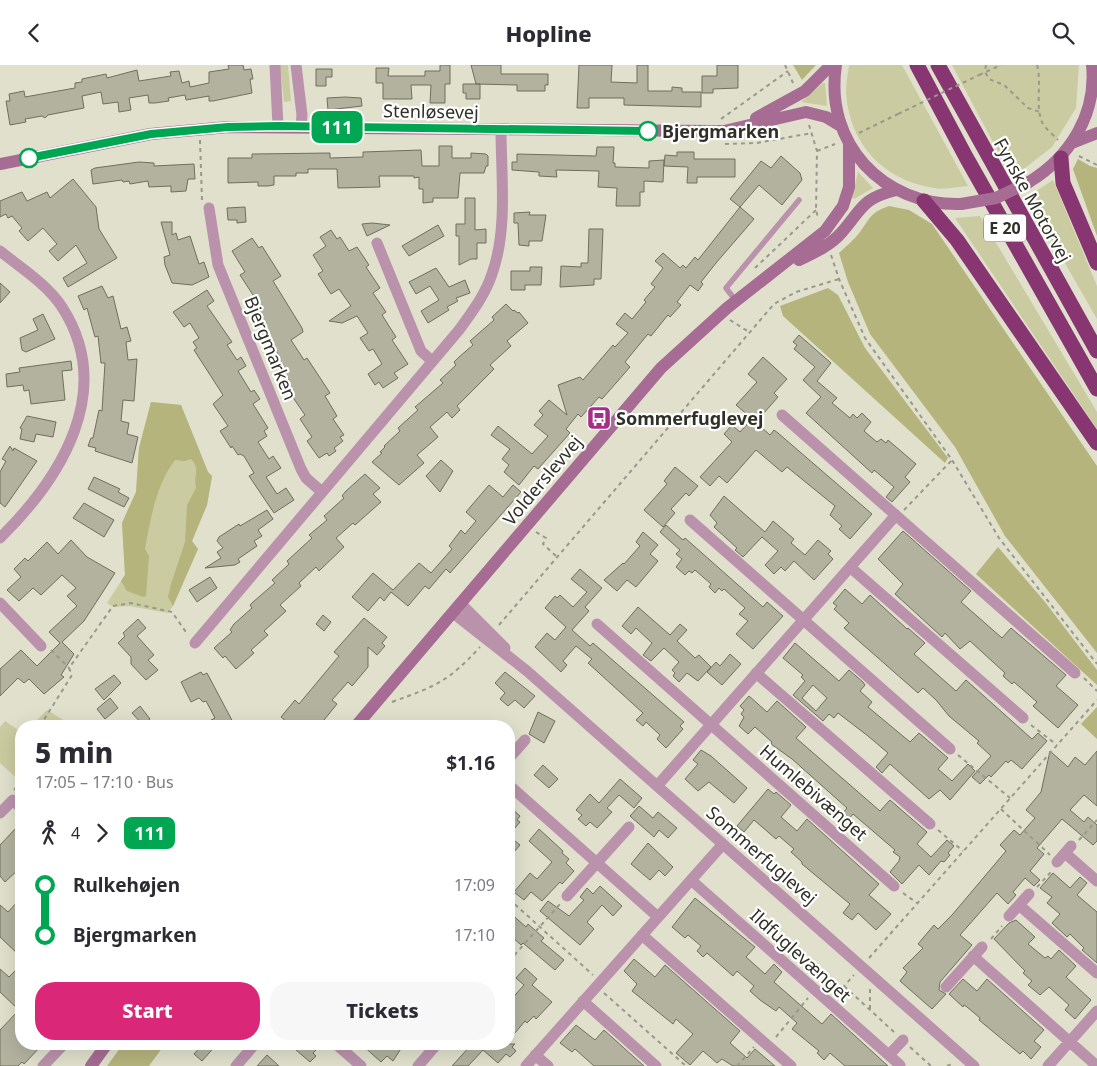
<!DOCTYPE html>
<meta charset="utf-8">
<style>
:root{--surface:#fff;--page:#f7f7f7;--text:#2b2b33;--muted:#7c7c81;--accent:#db2777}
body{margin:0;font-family:"Noto Sans",sans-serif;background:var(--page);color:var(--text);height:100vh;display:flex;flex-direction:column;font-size:19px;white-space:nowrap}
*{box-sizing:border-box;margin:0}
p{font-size:16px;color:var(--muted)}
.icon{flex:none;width:28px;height:28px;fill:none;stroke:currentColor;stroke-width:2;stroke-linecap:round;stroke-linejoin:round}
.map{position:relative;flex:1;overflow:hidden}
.details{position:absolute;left:15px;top:655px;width:500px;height:330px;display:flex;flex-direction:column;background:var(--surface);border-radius:20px;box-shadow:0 5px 20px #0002}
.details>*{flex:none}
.badge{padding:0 10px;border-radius:8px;font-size:18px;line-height:32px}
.map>.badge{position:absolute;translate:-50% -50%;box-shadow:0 0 0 2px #fff}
.legs{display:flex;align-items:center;gap:8px;height:55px;padding:0 20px;font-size:16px}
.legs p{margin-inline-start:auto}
.summary{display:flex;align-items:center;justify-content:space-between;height:85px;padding:0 20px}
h1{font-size:28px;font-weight:800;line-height:38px}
.action{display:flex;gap:10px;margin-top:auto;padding:10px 20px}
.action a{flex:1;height:58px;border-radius:20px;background:var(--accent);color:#fff;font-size:20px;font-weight:800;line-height:58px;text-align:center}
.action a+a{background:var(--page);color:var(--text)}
ul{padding:0 20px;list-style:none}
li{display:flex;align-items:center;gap:18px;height:50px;font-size:19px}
li i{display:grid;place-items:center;width:8px;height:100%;margin:0 6px;background:currentColor}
li i::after{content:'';width:12px;height:12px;margin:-6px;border:4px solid;border-radius:50%;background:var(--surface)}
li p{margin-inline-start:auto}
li:first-child i{background:linear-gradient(#0000 50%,currentColor 0)}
li:last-child i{background:linear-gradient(currentColor 50%,#0000 0)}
header{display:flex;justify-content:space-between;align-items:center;height:65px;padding:0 20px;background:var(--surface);font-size:22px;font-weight:800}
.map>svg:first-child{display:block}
.green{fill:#cbcba1}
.forest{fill:#b5b47d}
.building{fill:#b2b29f;stroke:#6f6f5d;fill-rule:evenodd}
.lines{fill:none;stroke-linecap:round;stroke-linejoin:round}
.path{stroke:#99998b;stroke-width:2;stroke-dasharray:4 4;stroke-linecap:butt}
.lane{stroke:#ba92ac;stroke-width:5.5}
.street{stroke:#ba92ac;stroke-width:11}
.secondary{stroke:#a66c93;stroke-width:12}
.highway{stroke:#883671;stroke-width:15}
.path-bridge{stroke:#99998b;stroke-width:2;stroke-dasharray:4 4;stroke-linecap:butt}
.secondary-bridge{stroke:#a66c93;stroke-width:12}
.line-1-casing{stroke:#fff;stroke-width:11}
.line-1{stroke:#00a651;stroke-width:8}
.stop-1-dot{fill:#fff;stroke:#00a651;stroke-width:2.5}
.labels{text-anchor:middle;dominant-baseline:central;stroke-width:4.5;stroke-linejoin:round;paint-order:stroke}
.shield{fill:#fff;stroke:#6e6e68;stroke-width:1}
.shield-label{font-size:16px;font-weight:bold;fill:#303028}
.street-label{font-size:18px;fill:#303028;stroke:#fff}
.stop-label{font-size:18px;font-weight:bold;fill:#303028;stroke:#fff;text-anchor:start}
.poi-label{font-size:18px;font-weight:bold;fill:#303028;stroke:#fff;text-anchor:start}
</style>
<header><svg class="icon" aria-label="back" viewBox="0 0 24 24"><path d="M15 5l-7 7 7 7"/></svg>Hopline<svg class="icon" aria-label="search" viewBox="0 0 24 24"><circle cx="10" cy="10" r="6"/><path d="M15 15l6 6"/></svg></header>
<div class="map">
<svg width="1097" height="1001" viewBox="0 0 1097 1001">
<rect width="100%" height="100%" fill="#e0e0cd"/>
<path class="green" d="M280,0H288L291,36L284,37Z
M849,0H902L968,121C957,122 944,125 934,123C883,115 849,79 846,27C846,18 848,9 849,0Z
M952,0H1079L1076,43L1052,82L1012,113Z
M823,18H825L827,41L801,37Z
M858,107L873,123L854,134L852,133Z
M1053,115L1097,221V254L1027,132Z
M980,151L1097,347V364L955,153Z
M151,337L181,340L208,407L212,411L207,440L192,476L198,484L173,541L168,548L129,541L113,542L107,538L125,510L122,458L136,427L139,383Z
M47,645L73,661H31Z
M5,656L21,667V717L0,698V662Z"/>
<path class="forest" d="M793,0H816L802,15Z
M1078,94L1090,101L1097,103V171L1073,104Z
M889,141L909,145L932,159L1097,401V588L1005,471L955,382L870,269L848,217L839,188C846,181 854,175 860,167C870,153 871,147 889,141Z
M828,223L838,230L865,283L948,393L945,398L783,251L780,241Z
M151,337L181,340L208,407L212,411L207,440L192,476L198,484L173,541L168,532L171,519L185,477L187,440L196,423C193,411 201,404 191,394L185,396L175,395C156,420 151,452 145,484L149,491L146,531L143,532L127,526L121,516L125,510L122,458L136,427L139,383Z
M998,482L1045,537L1097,605V620L976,509Z
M1097,642V674L1081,659Z
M123,979H165L149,1001H107Z"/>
<path class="building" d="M228,0H243L244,5L251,4L253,14H250L252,28L213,36H209V31L186,35L185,30L168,33L169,36L155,38H149L148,30L129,33L131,45L119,47L118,37L103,39L101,27L82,31L84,43L48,50L45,53L42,51L25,54L26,57L10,60L6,36H10L9,29L24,26L25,32L75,23V18L82,17V14L106,9L107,13L137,5L139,16L171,11L170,7L179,6L182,18L189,16L190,22L209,18V7L229,4Z
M440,0H450V19H445V38H430L431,20H411L412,34H383V18H376V3H389L388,11H425V6H440Z
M471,0H501V9H548V20H545V26H517V20L476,19Z
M579,0H612L611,17L637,18V0H648V26H672V22L682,23V27H701V42L624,40V33H589V43H577Z
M717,0H738V23L713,24V28H702V11H717Z
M316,4H332V12H326V21H316Z
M463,19H480V34H466V28H463Z
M345,32L361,33L362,41L328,45L327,33Z
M439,81H452V93H471V88L486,89L488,91V101H486L484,108H460L458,133H433V137L423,138V124H419V112L414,113V111H379L380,122L338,123L337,104H308V108H296V111H274V120L268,121H258V117L228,118V93H252V89L330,88V93L363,92V87L421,85L422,101H439Z
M597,82H614L613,98H615V102L649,103V96L664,95L663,117L644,116V127H640V141H616L617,123L598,122L599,106L556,105L557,112L539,111V107L512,105V97H517V89L596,91Z
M677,87H694V94H735V112H697V118H687L688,102L664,101L665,90L677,91Z
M781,91L800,108L802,115L782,140L759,120L740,142L754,154L716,198L701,217L703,219L698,226L690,220L677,237L681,240L670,252L668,250L651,271L648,269L625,297L630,302L602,334L599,332L581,352L578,349L566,364L570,368L538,404L534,401L519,420L504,407L509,400L502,394L510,384L491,370L498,361L532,389L548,371L534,360L543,350L539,346L549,335L567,350L558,320L580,312L583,315L613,280L615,282L628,268L616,259L625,248L632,254L646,237L644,235L655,222L651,219L663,203L655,196L663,188L680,203L683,200L686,203L695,192L698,195L740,142L730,134L761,96L771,103Z
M139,97L154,98V101L194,99L195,114H188L186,126L171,127V121L149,122L148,116L130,119L129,116L123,117L122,115L93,119L91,105L95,103Z
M73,114L96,142L99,164L117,193L68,222L63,213L87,198L76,180L58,196L49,186L57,179L43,163L28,176L19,166L22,163L12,151L8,153L6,149L0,152V136L22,127L27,136L47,127L50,133Z
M465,133H475V165L486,164V178H477V194H471L459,200V171H456V159H465Z
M245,142L246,157L237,158V155H228L227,143Z
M530,147L529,150H546L542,176H529V181L519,180L518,158H514V148Z
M161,157H172V170L176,168L178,175L190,171L199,199L204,197L209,212L192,220L172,218L165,200L164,192L170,190Z
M372,158L390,160L367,171L362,159Z
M438,160L444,171L409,191L402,181Z
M589,164H603L601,214H594V220L560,222L561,201L581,202V198H588Z
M331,165L337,174L340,172L349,186L357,182L369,200L366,202L380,223L373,228L386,247L382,250L396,272L392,275L408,299L394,308L398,313L383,323L379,317L375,320L368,309L382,299L373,284L369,286L360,273L368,268L357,251L342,258L329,256L351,241L339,224L331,229L318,209L323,206L313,190L326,181L320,172Z
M252,173L259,183L262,181L281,211L273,216L302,263L303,267L291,275L304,295L307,293L330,328L325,331L337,351L333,354L344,370L340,372L343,376L334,383L336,386L329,391L327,388L319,393L307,376L312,372L300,354L305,350L285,321L290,317L275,294L279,291L270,276L264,281L258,268L267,262L254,243L251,236L255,233L240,210L245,207L232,186Z
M530,202H542L541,220H525V225H511V206H530Z
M436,203L449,222L465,215L470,228L456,233L458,236L447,242L449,245L428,258L421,246L439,235L430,221L416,229L409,217Z
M0,218L10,227L0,238Z
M102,221L108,233L113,231L121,264L127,262L131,276L126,277L128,295L137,294L134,336L123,335L121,356L129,358L127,369L138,372L132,398L95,386L96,383L88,381L91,373H93L99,345L102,346L105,298H101L98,271L95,272L87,243L84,245L78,231Z
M207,225L214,236L207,241L232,277L227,280L237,295L241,292L246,301L238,306L251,327L254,325L260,334L253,339L268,363L264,366L267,371L258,377L269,394L273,391L281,403L266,412L277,429L286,423L294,435L274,448L249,411L254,408L244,391L240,389L238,390L232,381L231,383L220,366L228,361L213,339L223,330L194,285L197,283L193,277L199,273L190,258L184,262L173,247Z
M506,239L513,246L514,245L518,248L519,247L528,258L507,276L511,281L490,300L494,304L457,341L460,345L452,353L447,347L430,362L438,372L417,390L424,398L399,420L372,397L382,388L380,387L385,382L384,381L400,366L398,363L418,345L415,342L443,318L440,315L456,300L454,297L459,292L473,280L470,276L494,255L492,252Z
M43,249L55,274L26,287L22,285L20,273L38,265L33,254Z
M799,270L831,298L817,316L837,333L832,338L850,353L853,349L857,353L862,348L871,357L864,366L877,377L881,374L886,378L888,375L916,399L905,412L910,417L892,437L886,432L894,422L874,405L872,408L806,348L821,332L803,315L815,302L794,284L797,280L793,277Z
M763,292L787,314L774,328L778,332L756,357L736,340L757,317L748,309Z
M71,296L72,305L62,306L65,335L31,339L29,325L24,326L23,320L7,322L6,309L20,307L19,303Z
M27,351L56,357L53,372L36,369L34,377L20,374L22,364L20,363Z
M752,354L770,370L774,365L778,368L872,449L850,474L839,464L842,461L830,450L835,441L787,402L782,407L756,385L727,418L719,411L710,421L700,412L732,377L724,369L732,360L740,367Z
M10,381L13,386L14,383L37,396L5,442L0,438V407L6,396L2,394Z
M441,395L453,406L440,427L426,411Z
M675,402L698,421L689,431L686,428L671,444L675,448L663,462L644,445L667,419L664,416Z
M365,409L380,423L373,429L381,437L355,460L353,458L336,473L344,482L319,506L316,502L299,518L301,521L280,540L286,546L264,566L268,570L251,585L254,588L236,604L225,591L223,593L214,583L232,567L230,565L234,559L252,543L250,540L253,537L275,518L272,515L289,499L287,496L312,473L309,470L327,455L324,451L344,433L342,431L346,426Z
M94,412L120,424L118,427L129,433L124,442L88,424Z
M489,420L503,432L513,420L521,427L450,508L446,504L429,524L425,521L408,541L391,527L384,536L380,532L368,546L352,532L373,508L393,525L419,498L431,508L452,484L449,481L461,465L465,469L476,456L466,447Z
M724,431L765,467L773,456L794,474L791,478L805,490L818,475L831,486L828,489L833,494L814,515L794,496L785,506L781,502L774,509L765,500L778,486L762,472L743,492L735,485L737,483L714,462L717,458L710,450Z
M84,438L114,455L104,472L73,453Z
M267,445L273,454L258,465L262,471L254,476L257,481L238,494L240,497L235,500L205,503L221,493L217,487L223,483L217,476L219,472L239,459L240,461Z
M666,460L683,475L685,473L763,542L767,537L783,551L753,584L736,569L748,556L739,549L745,543L724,524L722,526L719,523L715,528L709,522L711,519L695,505L692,508L689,506L685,510L676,502L682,494L676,489L680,485L660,467Z
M903,466L971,526L961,537L1002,573L1011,563L1066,610L1056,621L1078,640L1058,663L1033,641L1037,637L1014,617L1012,619L1003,611L1005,608L970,576L960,584L945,568L942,572L895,529L903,519L878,494Z
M643,467L658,480L650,489L658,496L636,522L627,515L617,526L604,515L623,498L624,499L640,481L636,477Z
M71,475L87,492L115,508L84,556L62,577L74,589L61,610L64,612L44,629L29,614L24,618L18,613L0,631V604L21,585L37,601L60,578L49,567L77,541L67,531L76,523L62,510L41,530L33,523L19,536L7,525L21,512L14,504L25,493L28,496L47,477L58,489Z
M580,504L602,523L585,542L589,546L572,565L590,581L593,578L684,657L680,661L683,664L666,683L657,674L660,670L646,657L643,661L636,655L643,648L588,598L592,594L576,581L563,596L567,600L561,607L535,582L547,568L555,575L566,562L545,543L555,531L557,533L560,530L573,542L587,527L571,514Z
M210,512L217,523L197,537L189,525Z
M845,524L862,539L870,530L907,564L908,563L925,578L914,589L956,626L966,615L1032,674L1038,668L1047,676L1022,704L1011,695L1008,698L1006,696L991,712L989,710L980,719L972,712L991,691L977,678L979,676L949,651L936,635L923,623L918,628L844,563L849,558L834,544L837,541L833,538Z
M638,542L670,570L680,559L687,565L677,576L695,593L699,590L711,602L698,616L687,608L679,617L673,611L675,608L672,605L679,597L664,583L651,596L643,590L652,578L636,563L631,569L622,561Z
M323,550L331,557L324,566L316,559Z
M364,553L387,572L382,578L385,581L377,590L368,582V602L352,621L348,617L332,635L337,639L324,655L331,661H292L281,652L295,635L299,639L339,591L334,587Z
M138,554L146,563L137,571L154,590L148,595L158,605L146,615L131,599V592L118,578L125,571L123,568Z
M795,578L839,616L849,605L863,617L865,620L860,626L872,637L868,642L910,677L919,668L948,693L938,704L952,716L968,699L975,706L950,735L940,725L929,734L890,699L882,708L876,702L888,688L868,671L838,648L834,653L829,649L823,656L793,630L805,616L801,612L803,610L783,593ZM813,620L827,633L816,646L802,633Z
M730,589L741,599L722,620L707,607L716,597L720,601Z
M201,607L203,610L207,608L235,661H200L215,653L206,636L203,637L199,633L191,637L181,617Z
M505,607L535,631L524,643L515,635L508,641L500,634L505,628L495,618Z
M114,610L121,618L104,635L95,624Z
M749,631L767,647L777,636L806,662L796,673L880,746L890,735L927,767L917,779L931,792L947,775L954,781L948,788L950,790L944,797L941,796L929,810L919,800L902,819L890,807L899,796L900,792L893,787L895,785L853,749L848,755L842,749L847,743L792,694L771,679L772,677L755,662L748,669L739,661L744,652L741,649L744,645L740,641Z
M110,633L118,643L105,654L97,644Z
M140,641L150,654L143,660L132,648Z
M538,647L555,656L544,678L529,669Z
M701,685L711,691L747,723L734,738L709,717L698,726L685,714L698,699L693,695Z
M1050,686L1068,702L1075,692L1085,700L1097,686V741L1084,730L1070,745L1084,757L1088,752L1097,760V776L1093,780L1062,754L1037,783L1044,789L1030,806L1040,815L1034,821L1025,813L1013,827L1016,830L1008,839L997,828L960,870L972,880L940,917L939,925L946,929L932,944L900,916L907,907L903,903L923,883L918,879L934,860L938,864L952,850L1006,786L1000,780L1014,765L1020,770L1035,753L1026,745L1041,727Z
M543,700L558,714L549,723L534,710Z
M620,714L642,733L634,743L619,730L607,743L612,747L597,763L590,757L586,761L578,754L582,750L576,745L590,729L599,738Z
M768,724L774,729L776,727L791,740L781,752L797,766L807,754L879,819L869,830L891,849L876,865L858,848L852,855L843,848L850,839L802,799V797L791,787L794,784L779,771L776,774L754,755L744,767L737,761Z
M509,741L520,751L517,755L520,757L509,770Z
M639,741L653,753L658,747L677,763L668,773L659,765L654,772L630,751Z
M17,762L21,767V781L17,785L21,790V802L5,817L0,811V780Z
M539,764L563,786L562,788L569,794L566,798L574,806L562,819L560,817L542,836L531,827L524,835L514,827L530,808L537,814L552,797L529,776Z
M509,771L520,780L509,793Z
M648,778L673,802L665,811L659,805L650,815L631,799Z
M1053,808L1070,823L1080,812L1087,818L1077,830L1097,847V898L1082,885L1084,883L1070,869L1067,872L1052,858L1060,849L1047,838L1052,832L1040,823Z
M600,821L622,841L613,851L602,840L587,857L594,864L580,880L540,846L548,836L569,851L584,835L580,832L587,823L593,829Z
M21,833V892L0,872V840L8,847Z
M695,833L755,882L746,892L765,909L774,899L782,907L774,917L822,959L831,949L888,1001H845L830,988L824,995L817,988L819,986L792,964L797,958L779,942L776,946L760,935L750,926L754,921L737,906L733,911L707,888L703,892L697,886L701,881L688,870L685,873L672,862Z
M509,847L526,862L528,859L544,873L541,876L564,895L555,905L523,878L521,880L509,869Z
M1016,855L1035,872L1028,879L1045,893L1048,891L1051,894L1059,885L1076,901L1066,912L1091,935L1075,954L1065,945L1069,940L1049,922L1040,930L1028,920L1032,916L1023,908L1025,906L994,874L1009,858Z
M634,894L655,912L665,900L740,966L730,978L747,993L755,984L775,1001H733L722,994L717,998L703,986L690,1000L676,988L693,969L676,954L673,959L632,926L637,919L624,906Z
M21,900V979H43L24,999L22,997L18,1001H0V965L19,945L0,927V904L9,912Z
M525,903L537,914L532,920L552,937L536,954L534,951L527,958L525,956L509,975V937L524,920L516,913Z
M963,914L977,926L987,914L1044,965L1034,976L1041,982L1031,994L1023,986L1020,989L979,955L980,953L967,942L964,940L963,942L949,929Z
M576,960L595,975L604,965L644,1001H594L575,984L572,987L560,978Z
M203,979H217L202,996L194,989Z
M289,979H311L317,984L313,988L316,991L310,997Z
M361,979H404L393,996L387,991L381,997Z
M472,979H515L512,982L516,986L510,992L506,989L498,998L483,985L468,1001H452Z
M267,990L279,1001H257Z"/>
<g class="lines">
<path class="path" d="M785,0L793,18
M986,0L985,7L989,14L1004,20L1028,43L1040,47
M1037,0C1042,18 1035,40 1042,57C1045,63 1053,70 1058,75
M979,10L1001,0
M721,54L788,6
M809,60L817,86L816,145L818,153
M859,68L898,49
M200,75L202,135
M725,79L757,78L812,68
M817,86L835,79
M1079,91L1097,100
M831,190L839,214L865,273L952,395L999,473L1097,599
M755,203L816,145
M730,255L749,267
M904,445L952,395
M536,467L546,473L543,479L557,492
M499,560L774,239L796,227L839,214
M51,585L69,603
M1084,613L1097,626
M392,637C436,621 448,617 480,582
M1031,660L1057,680
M40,661L72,610L69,603L113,541L131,538L172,547L188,570
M958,690L1010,733
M14,725L21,717
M1001,744L1050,790
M938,765L963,786
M1079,775L1097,755
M1037,822L1051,807
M903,828L917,838
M509,834L593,910
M991,874L1002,861
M869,893L1097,635
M509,896L561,838
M844,921L894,967
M604,928L686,1001
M837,929L854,910
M870,944V923
M776,972L808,933
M910,982L931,1001
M737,1001L754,982
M947,1001L954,998"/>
<path class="lane" d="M736,236L726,223L799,135"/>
<path class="street" d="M275,0L278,61
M296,0L302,50L301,62
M209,143L218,200L301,404L306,413L322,427
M377,178L421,286L432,296
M0,186C21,203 47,219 62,242C116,326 61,413 0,473
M782,350L1075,608
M690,455L950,684
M850,502L1023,653
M0,538L41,581
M461,539L505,583
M453,548L527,606L974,1001
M597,559L894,821
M195,578L459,265C472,247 485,230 492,209C508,164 501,111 501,64
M756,608L930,759
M509,693L525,675
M509,720L658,852
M657,721L896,450
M0,748L13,735L21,743
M1065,788L1097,816
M1057,797L1071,781
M691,815L900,1000
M567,831L629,762
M1019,840L1097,908
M1009,851L1029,829
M642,870L791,1001
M973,891L1097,1001
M946,922L982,882
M583,936L656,1001
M336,979L361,1001
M535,990L548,1001
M889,990L903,975
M43,1001L64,979
M236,1001L255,979
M418,1001L437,979
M526,1001L723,779
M1048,1001L1097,946"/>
<path class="secondary" d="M836,0C824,79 883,141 961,139
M756,53L805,26L831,0
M1072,78L1097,68
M0,99L151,69L228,62L712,66H724L806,47L826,52L841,61
M1029,117C1070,92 1097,49 1092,0
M799,195C814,188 831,180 842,167C863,143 861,134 896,125
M356,661L661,303L727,243L825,166L843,141L849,122V78
M91,1001L107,979"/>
<path class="highway" d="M917,0L966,92L1097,324
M938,0L1097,286
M1061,93L1063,118L1097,198
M924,136L957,175L1097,378"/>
<path class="path-bridge" d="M898,49L979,10"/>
<path class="secondary-bridge" d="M961,139L996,133L1029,117"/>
</g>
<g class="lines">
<defs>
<path id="line-1" d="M29,93L151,69L228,62L278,61L648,66"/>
</defs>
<use href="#line-1" class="line-1-casing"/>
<use href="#line-1" class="line-1"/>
</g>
<defs>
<symbol id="bus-square" viewBox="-11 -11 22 22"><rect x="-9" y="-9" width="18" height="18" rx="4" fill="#a52e87" stroke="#fff"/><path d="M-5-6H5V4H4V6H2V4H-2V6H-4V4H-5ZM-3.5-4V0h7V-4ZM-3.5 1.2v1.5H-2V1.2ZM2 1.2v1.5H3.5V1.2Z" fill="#fff"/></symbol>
</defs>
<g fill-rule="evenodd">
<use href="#bus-square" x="585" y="339" width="28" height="28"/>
</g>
<g class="stop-1-dot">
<circle cx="648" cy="66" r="9"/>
<circle cx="29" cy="93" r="9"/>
</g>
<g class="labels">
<rect class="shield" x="984" y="149.5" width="42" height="27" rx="4"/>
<g class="shield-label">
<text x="1005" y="163">E 20</text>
</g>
<g class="street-label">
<text transform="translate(431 46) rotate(1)">Stenløsevej</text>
<text transform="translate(1033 135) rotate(61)">Fynske Motorvej</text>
<text transform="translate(271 283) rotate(68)">Bjergmarken</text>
<text transform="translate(542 415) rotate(-50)">Volderslevvej</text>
<text transform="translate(814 727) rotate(41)">Humlebivænget</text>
<text transform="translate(762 790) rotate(41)">Sommerfuglevej</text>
<text transform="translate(801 890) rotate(42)">Ildfuglevænget</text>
</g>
<g class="stop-label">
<text x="662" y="66">Bjergmarken</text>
</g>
<g class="poi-label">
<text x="616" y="353">Sommerfuglevej</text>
</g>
</g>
</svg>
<b class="badge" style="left:337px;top:62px;background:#00a651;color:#fff">111</b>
<section class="details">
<div class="summary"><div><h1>5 min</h1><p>17:05 – 17:10 · Bus</p></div><b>$1.16</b></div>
<div class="legs"><svg class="icon" aria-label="walk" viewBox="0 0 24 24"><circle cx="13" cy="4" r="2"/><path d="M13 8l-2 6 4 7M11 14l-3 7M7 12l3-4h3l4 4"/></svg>4<svg class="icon" aria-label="forward" viewBox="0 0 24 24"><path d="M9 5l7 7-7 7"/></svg><b class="badge" style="background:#00a651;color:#fff">111</b></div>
<ul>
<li><i style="color:#00a651"></i><b>Rulkehøjen</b><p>17:09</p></li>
<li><i style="color:#00a651"></i><b>Bjergmarken</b><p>17:10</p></li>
</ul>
<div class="action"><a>Start</a><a>Tickets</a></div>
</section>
</div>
